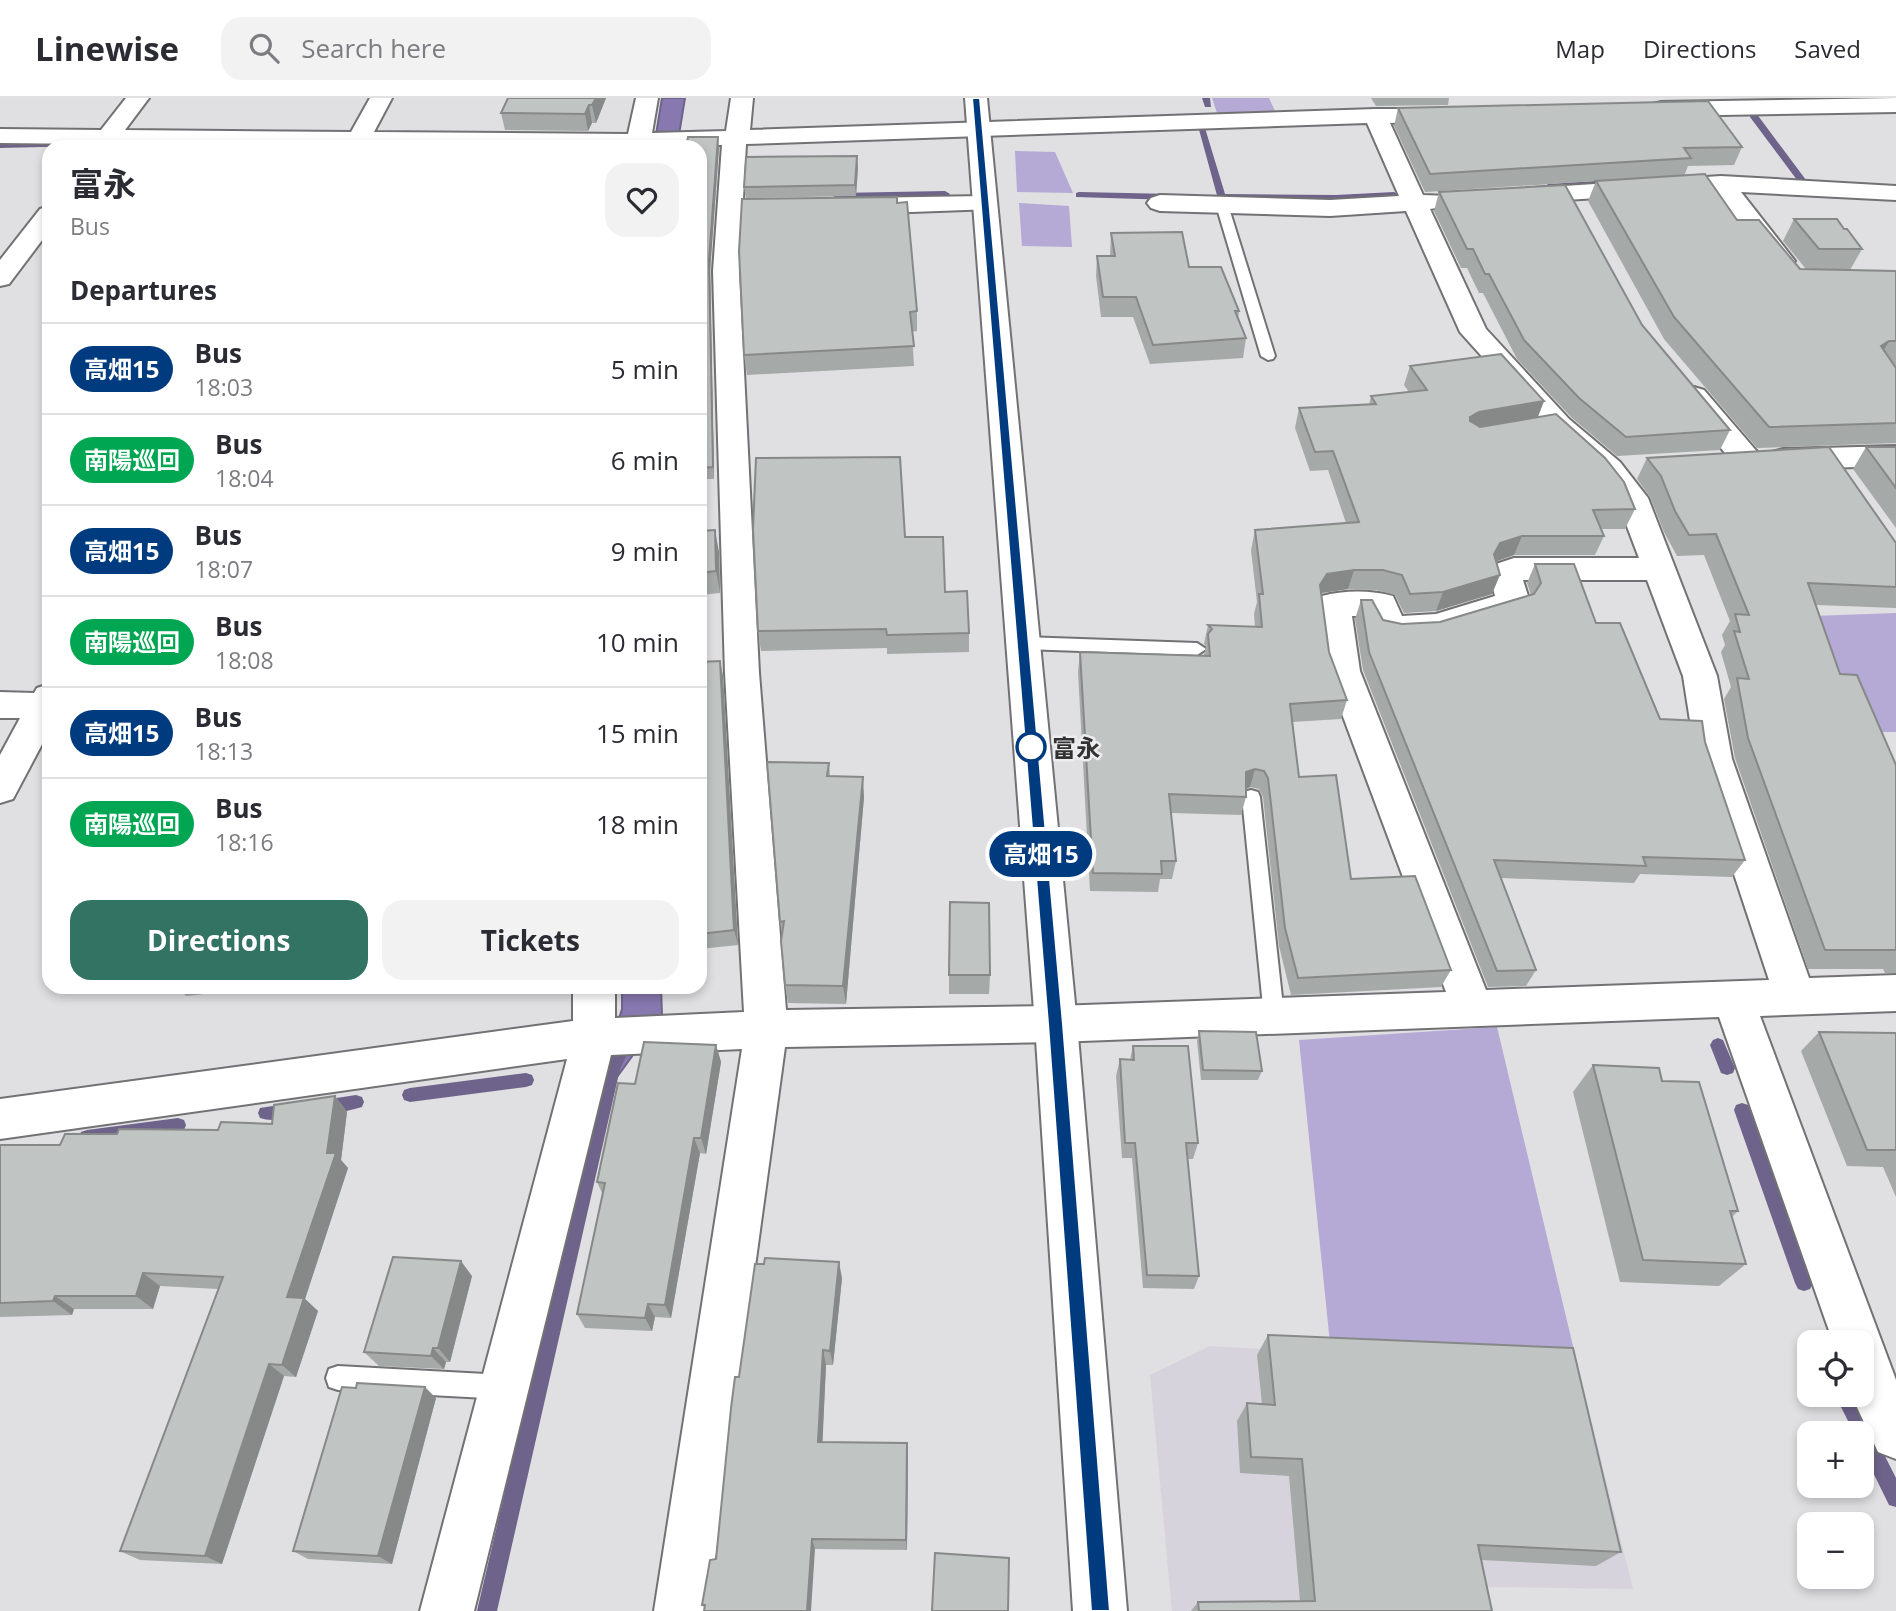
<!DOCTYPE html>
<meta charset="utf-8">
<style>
:root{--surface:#fff;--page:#f2f2f3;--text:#2b2b33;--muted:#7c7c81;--line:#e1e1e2;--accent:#327363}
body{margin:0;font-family:"Open Sans","Noto Sans JP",sans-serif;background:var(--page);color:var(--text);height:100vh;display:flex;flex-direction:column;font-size:26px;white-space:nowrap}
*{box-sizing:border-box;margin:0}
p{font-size:23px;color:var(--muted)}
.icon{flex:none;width:38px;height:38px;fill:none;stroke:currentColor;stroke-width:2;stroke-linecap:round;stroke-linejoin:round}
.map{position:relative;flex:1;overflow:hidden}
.sheet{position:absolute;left:42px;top:42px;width:665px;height:854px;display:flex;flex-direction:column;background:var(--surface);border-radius:21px;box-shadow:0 4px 10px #0003}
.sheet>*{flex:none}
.badge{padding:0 14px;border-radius:23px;font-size:24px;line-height:46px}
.buttons{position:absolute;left:1797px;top:1232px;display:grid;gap:14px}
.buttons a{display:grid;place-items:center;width:77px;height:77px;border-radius:14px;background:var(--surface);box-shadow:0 4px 10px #0003;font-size:35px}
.map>.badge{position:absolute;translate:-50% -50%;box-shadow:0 0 0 4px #fff}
h2{padding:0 28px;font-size:26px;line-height:63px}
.round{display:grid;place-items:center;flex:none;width:74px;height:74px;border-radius:21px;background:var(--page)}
.headline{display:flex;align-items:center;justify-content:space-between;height:119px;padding:0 28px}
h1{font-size:33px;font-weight:700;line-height:52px}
.cta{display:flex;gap:14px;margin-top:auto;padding:14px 28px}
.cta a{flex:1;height:80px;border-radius:21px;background:var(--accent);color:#fff;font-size:28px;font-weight:700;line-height:80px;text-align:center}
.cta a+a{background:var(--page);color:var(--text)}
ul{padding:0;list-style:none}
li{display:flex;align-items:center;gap:21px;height:91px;padding:0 28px;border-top:2px solid var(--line)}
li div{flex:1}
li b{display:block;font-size:26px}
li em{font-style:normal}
li .badge{min-width:77px;font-weight:700;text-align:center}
header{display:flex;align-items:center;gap:42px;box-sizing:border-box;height:98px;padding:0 35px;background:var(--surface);border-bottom:2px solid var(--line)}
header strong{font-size:33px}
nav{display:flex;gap:38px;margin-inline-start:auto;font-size:24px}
.search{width:490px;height:63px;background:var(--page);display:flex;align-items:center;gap:18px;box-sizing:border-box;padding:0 24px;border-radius:21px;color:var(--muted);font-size:26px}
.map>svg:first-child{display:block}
.built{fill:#d6d3dd}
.green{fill:#b5a9d5}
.water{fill:#8778af;stroke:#6e638a;stroke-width:2}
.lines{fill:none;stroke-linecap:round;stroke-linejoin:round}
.stream{fill:#6e638a;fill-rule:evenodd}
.service-casing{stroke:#727174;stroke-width:4}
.minor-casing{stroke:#727174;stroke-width:4}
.trunk-casing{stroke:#727174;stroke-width:4}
.service{fill:#fff;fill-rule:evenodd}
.minor{fill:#fff;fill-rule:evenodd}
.trunk{fill:#fff;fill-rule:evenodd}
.wall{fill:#a5a9a7}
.shaded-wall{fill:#868988}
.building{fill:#c0c4c2;stroke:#868988;stroke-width:2}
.line{fill:#003b80;stroke:#fff;stroke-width:2}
.stop-dot{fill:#fff;stroke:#003b80;stroke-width:3.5}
.labels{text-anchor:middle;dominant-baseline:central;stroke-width:5;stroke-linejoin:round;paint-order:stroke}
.stop-label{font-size:24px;font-weight:bold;fill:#323233;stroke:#edecef;text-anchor:start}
</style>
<header>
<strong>Linewise</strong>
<div class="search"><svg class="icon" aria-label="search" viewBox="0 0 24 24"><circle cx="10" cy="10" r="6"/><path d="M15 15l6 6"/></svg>Search here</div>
<nav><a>Map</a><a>Directions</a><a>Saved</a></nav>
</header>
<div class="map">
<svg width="1896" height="1513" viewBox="0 0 1896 1513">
<rect width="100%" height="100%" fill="#e0dfe2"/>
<path class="built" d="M1210,1248L1578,1269L1633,1491L1481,1489L1485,1513H1172L1150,1277Z"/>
<path class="green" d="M1212,0H1269L1275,13L1217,15Z
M1015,53L1055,54L1073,95L1017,94Z
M1019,105L1069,108L1072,149L1022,148Z
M1896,515V634H1862L1812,518Z
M1497,929L1578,1269L1331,1255L1299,942Z"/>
<path class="water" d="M662,0H685L677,49H654Z
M622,889H661L662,917L617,979L606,962L622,911Z"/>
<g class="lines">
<path class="stream" d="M1202,0H1210L1211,9H1205Z
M1750,15H1756L1806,82V86H1800L1750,19Z
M1198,28L1205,30L1225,96L1336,97L1394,94L1399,97L1394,100L1336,103L1218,101Z
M0,44L82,45L86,48L0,50Z
M127,45L264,46L268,49H123Z
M1611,82L1614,83V87L1548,92L1544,89L1548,86Z
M945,93L950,96L948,98L838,101L833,98L838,95Z
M1079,94L1172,96L1177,99L1172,102L1076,99V95Z
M1718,940L1723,942L1735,970L1733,975L1727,977L1721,975L1710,947L1713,942Z
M619,949L624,951L627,956L620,971L497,1513H477L604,970L614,951Z
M526,975L532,977L534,982L532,987L526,989L410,1004L404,1002L402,997L404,992L410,990Z
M356,997L362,999L364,1004L362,1009C349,1013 330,1017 317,1013L315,1008L317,1003Z
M292,1005L298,1007L300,1012L298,1017C287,1021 271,1024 260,1020L258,1015L260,1010Z
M1742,1005L1748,1007L1750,1012L1813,1185L1810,1191L1804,1193L1798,1191L1795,1185L1734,1012L1736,1007Z
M178,1020L184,1022L186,1027L184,1032L178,1034L87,1046L81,1044L79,1039L81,1034L87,1032Z
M1835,1297H1854L1896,1380V1409L1889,1407L1862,1352V1335H1854Z"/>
<defs>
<path id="service" d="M1222,103L1228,107L1275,258L1273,261L1268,262L1261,258L1216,107Z
M1023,539L1197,545L1206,551L1197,557L1023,551L1014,545Z
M1251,692L1258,694L1260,699L1284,918L1281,924L1274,927L1267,924L1264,918L1242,699L1244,694Z
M338,1268L504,1277L513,1280L516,1289L513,1298L504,1301L338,1292L329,1289L326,1280L329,1271Z"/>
<path id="minor" d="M126,0H149L125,32L351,34L370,0H392L374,34L628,36L636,0H658L652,35L726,33L731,0H753L750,32L1375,11H1458L1462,16L1458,21L1450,23L1390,25L1423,97L1449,98L1453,103L1449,108L1430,111L1486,231L1569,321L1620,364L1648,400L1717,578L1732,661L1809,880L1896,877V913L1760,918L1896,1282V1361L1878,1354L1854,1303L1852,1297H1862V1244H1833L1719,919L1056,944L785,949L708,1513H654L742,951L611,957L474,1513H420L567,961L0,1041V1001L573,923V889H615V920L744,914L725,575L713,173L722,47L342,49L115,46L112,49H88L90,46L0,45V31L101,32ZM1367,25L1399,98L1330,102L1160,97L1151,100L1147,105L1151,110L1160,113L1330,118L1406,113L1460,234L1549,333L1598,378L1617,402L1639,460H1514L1493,467L1489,475L1495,498L1436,516L1402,518L1393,498C1372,492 1343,492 1322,498L1317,506L1326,573L1446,894L1056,908L786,912L759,575L739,173L746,46ZM1523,482H1647L1683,578L1696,661L1769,882L1486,892L1360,573L1352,518H1368L1377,538C1425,552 1479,527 1525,512L1530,504Z
M1896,0V14L1661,18L1653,16L1649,11L1653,6L1661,4Z
M1721,78L1896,88V102L1741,94L1795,163L1791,169L1782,171L1773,169L1714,93L1517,105L1508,103L1505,98L1508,93L1517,91Z
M984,98L993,101L997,106L993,111L857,116L848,113L844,108L848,103L857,100Z
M49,108V133L9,186L0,188V162L40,111Z
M1694,289L1704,292L1759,356L1763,363L1759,370L1748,373L1737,370L1684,304L1679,298L1684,292Z
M1896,348V368L1783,371L1772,368L1768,361L1772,354L1783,351Z
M49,586V633L13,701L0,705V657L20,620H0V594L34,595L37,590Z"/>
<path id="trunk" d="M965,0H987L1077,926L1127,1513H1073L1035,926Z"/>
</defs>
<use href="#service" class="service-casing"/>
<use href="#minor" class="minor-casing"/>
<use href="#trunk" class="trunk-casing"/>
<use href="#service" class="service"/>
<use href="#minor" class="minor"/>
<use href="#trunk" class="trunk"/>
</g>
<path class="wall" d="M606,0L596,25H592L588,33L505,32L501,15Z
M1371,0H1449L1448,7L1376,8Z
M1398,10L1742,49L1734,67L1688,68L1684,78L1800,171H1806L1783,143L1794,121L1844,131L1862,151L1850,172L1896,173V345L1757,350L1664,241L1588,103L1596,83L1425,94L1394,28Z
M700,49L719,50L710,173L714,381H700Z
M858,69L856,98L746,100L744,89Z
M1439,94L1642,227L1730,332L1720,352L1617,358L1571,319L1517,261L1483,195H1479L1467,170H1461L1434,113Z
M897,105L917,213V233L912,234L914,268L747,277L744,257Z
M1111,135L1189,169L1239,213L1238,221L1246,240L1243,260L1150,266L1133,219H1101L1096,178L1097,158H1110Z
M1410,268L1544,303L1538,319L1635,411L1625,431H1601L1604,438L1595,457H1514L1496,463L1492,496L1436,513L1404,515L1395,497L1376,492L1348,491L1321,495L1329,554L1347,602L1341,621L1292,624L1299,679L1351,781L1451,872L1441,889L1291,897L1279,848L1263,699L1259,691L1250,689L1246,691V699L1241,717L1171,715L1176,763L1172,781H1160L1158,794L1090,793L1078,574L1080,554L1204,557L1206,548L1204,546L1208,527L1255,529L1254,516L1257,504L1251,452L1255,432L1346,425L1328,372L1310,373L1295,330L1299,310L1369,307L1371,298L1409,294L1404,287Z
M1866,349H1896V430L1853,371Z
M1647,360L1896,445V510L1816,507L1840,576L1896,667V875H1885L1883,871H1808L1735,660L1724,601L1731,589L1721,554L1725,547L1722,537L1730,523L1704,457L1677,458L1664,434L1650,399L1637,381Z
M700,433L719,454L720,495L700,497Z
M905,439L945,494L969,535V554L887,556V550L761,553L758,533Z
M1535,466L1596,525L1660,621L1705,644L1745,762L1732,779L1640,776L1634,785L1501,780L1536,872L1526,888L1488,889L1363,572L1355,521L1361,502L1383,522L1402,526L1440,524L1531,497L1527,485Z
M720,563L723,578L738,847L700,851V564Z
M829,665L830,678L864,699L846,906L788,905L785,887L782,837L780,824Z
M949,877H990L989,896H949Z
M178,889H268L186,898Z
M1199,933L1262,973L1258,982H1201L1197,943Z
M1819,934L1896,935V1099L1883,1069L1847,1068L1801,953Z
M716,947L721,964L706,1056L700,1055L671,1220L655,1219L652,1233L585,1230L577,1216L603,1097L597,1084L635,986Z
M1133,948L1198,1045L1193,1061H1187L1199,1178L1194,1191L1143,1190L1132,1060H1122L1116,978L1120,961L1130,962Z
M1593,967L1662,983L1738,1113L1732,1119L1746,1166L1719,1188L1620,1184L1573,994Z
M335,998L347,1014L341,1062L348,1070L305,1201L318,1213L296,1279L284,1278L222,1466L140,1462L120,1453L218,1191L160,1188L153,1211H74L72,1217L0,1219V1047H60L117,1036L218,1032L272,1026Z
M472,1178L450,1264H446L444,1271L379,1268L364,1254Z
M842,1180L833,1267H826L822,1344L907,1345L908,1358L907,1452L815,1451L705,1510L702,1507L716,1461L739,1279Z
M1268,1237L1621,1454L1596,1468L1481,1462L1492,1513H1191L1198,1504L1300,1503L1289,1378L1240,1375L1237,1323L1247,1305L1262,1306L1257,1257Z
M436,1300L392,1466L308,1461L293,1453Z"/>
<path class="shaded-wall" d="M596,0H606L596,25L592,7Z
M589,7L592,25L588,33L585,16Z
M718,39L719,50L710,173L714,381L713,369L709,162Z
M857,58L858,69L856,98L855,87Z
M1889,243L1877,264L1881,248Z
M1544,303L1536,323L1472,333L1470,319L1479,314Z
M715,432L719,454L720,495L716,473Z
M1522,438L1514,457L1492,465L1494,456L1500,445Z
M1354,472L1348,491L1321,495L1320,487L1327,476Z
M1500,477L1492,496L1436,513L1443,494Z
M720,563L723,578L738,847L734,832Z
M1255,671L1250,689L1242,693L1246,674Z
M863,679L864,699L846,906L843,888Z
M716,947L721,964L706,1056L701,1040Z
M335,998L347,1014L341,1062L348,1070L305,1201L318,1213L296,1279L282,1267L287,1199L327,1055Z
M694,1040L700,1055L671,1220L665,1207Z
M461,1163L472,1178L450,1264L438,1250Z
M839,1164L842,1180L833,1267L830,1253Z
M143,1175L160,1188L153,1211L136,1198Z
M55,1198L74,1211L72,1217L53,1203Z
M648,1206L655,1219L652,1233L645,1220Z
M433,1250L446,1264L444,1271L431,1258Z
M823,1252L826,1267L822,1356L818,1344Z
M269,1266L284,1278L222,1466L205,1458Z
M425,1289L436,1300L392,1466L378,1458Z
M907,1345L908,1358L907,1452L906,1442Z
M812,1441L815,1451L811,1513H807Z"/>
<path class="building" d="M508,0H596L592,7H589L585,16L501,15Z
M1708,3L1742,49L1684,50L1691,60L1430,76L1398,10Z
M688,39H718L709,162L713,369L700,370V49H686Z
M857,58L855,87L744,89L746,59Z
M1705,76L1737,122H1759L1800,171L1896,173V243H1889L1881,248L1896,270V325L1769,329L1674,219L1596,83Z
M1565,87L1642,227L1730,332L1626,339L1579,300L1524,242L1489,176H1485L1473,151H1467L1439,94Z
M897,99V105L907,104L917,213L910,214L914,248L744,257L739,153L742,101Z
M1794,121H1837L1844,131H1847L1862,151H1819Z
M1182,134L1189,169H1221L1239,213H1235L1246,240L1153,247L1136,199H1103L1097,158H1115L1111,135Z
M1501,256L1544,303L1479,314L1470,319V323L1480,329L1556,316L1605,360L1624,384L1635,411L1593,412L1604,438H1522L1500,445L1494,456L1500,477L1443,494L1410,496L1402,477L1383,472H1354L1327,476L1320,487L1329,554L1347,602L1290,606L1299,679L1336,677L1351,781L1415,778L1451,872L1298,880L1285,830L1268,680L1264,673L1255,671L1246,674V699L1169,696L1176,763H1161L1162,776L1093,775L1080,554L1210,558L1208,536L1212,531L1208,527L1262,529L1259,496H1263L1255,432L1359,424L1333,353L1315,354L1299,310L1376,306L1371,298L1427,292L1410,268Z
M1829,349L1896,445V489L1808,485L1840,576L1857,577L1896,667V852H1825L1748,640L1737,580L1749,581L1734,533L1740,534L1735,516L1749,517L1716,436L1689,437L1675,413L1661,378L1647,360Z
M1866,349H1896V390Z
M900,359L905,439H943L945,494L967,493L969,535L887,537L886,531L758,533L753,431L756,360Z
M715,432L716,473L700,475V433Z
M1535,466H1574L1596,525H1620L1660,621L1702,623L1705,644L1745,762L1643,759L1646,768L1494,762L1536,872L1497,873L1369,554L1361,502H1372L1383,522L1402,526L1440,524L1534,496L1541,485Z
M720,563L734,832L700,836V564Z
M767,664L829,665L827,678L863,679L843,888L785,887L781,843L784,823L780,824Z
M950,804L989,805L990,877H949Z
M1199,933L1256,934L1262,973L1203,972Z
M1819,934L1896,935V1052H1867Z
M644,944L716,947L701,1040H694L665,1207L648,1206L645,1220L577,1216L605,1085L597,1084L618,985L635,986Z
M1133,948H1188L1198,1045H1186L1199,1178L1147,1177L1135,1045H1125L1120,961L1134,962Z
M1593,967L1659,970L1662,983L1699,984L1738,1113H1730L1746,1166L1643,1162Z
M335,998L327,1055H336L287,1199L304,1200L282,1267L269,1266L205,1458L120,1453L223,1179L143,1175L136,1198H55L53,1203L0,1205V1047H60L65,1036H117L119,1031L218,1032L221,1024L272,1026L274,1007Z
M393,1159L461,1163L438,1250H433L431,1258L364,1254Z
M765,1160L839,1164L830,1253L823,1252L818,1344L907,1345L906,1442L812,1441L807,1513H704L705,1507H702L710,1462L716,1461L731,1310L735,1279H739L755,1166H764Z
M1268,1237L1573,1250L1621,1454L1478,1447L1492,1513H1199L1198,1504L1315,1503L1302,1361L1251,1359L1247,1305L1275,1307Z
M357,1285L425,1289L378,1458L293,1453L342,1289L356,1290Z
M935,1455L1009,1460L1008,1513H932Z"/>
<path class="line" d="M972,0H980L1063,926L1110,1513H1091L1048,926Z"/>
<circle class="stop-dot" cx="1031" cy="649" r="14"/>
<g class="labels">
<g class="stop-label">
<text x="1052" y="649">富永</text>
</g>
</g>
</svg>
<div class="buttons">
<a><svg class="icon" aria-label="locate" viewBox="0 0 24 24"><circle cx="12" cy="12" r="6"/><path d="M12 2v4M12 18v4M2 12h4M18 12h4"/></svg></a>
<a>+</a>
<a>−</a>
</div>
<b class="badge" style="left:1041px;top:756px;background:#003b80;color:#fff">高畑15</b>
<section class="sheet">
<div class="headline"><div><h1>富永</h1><p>Bus</p></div><a class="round"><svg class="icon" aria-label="heart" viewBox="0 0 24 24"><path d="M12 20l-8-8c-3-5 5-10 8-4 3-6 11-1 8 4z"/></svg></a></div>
<h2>Departures</h2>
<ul>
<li><span class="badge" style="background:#003b80;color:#fff">高畑15</span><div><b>Bus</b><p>18:03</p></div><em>5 min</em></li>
<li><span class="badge" style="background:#00a651;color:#fff">南陽巡回</span><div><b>Bus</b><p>18:04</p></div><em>6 min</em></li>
<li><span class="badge" style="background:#003b80;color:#fff">高畑15</span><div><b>Bus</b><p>18:07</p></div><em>9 min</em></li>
<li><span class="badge" style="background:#00a651;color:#fff">南陽巡回</span><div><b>Bus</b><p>18:08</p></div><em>10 min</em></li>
<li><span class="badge" style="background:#003b80;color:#fff">高畑15</span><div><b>Bus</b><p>18:13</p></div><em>15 min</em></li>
<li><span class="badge" style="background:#00a651;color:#fff">南陽巡回</span><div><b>Bus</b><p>18:16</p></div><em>18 min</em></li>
</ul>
<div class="cta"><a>Directions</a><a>Tickets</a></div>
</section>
</div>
